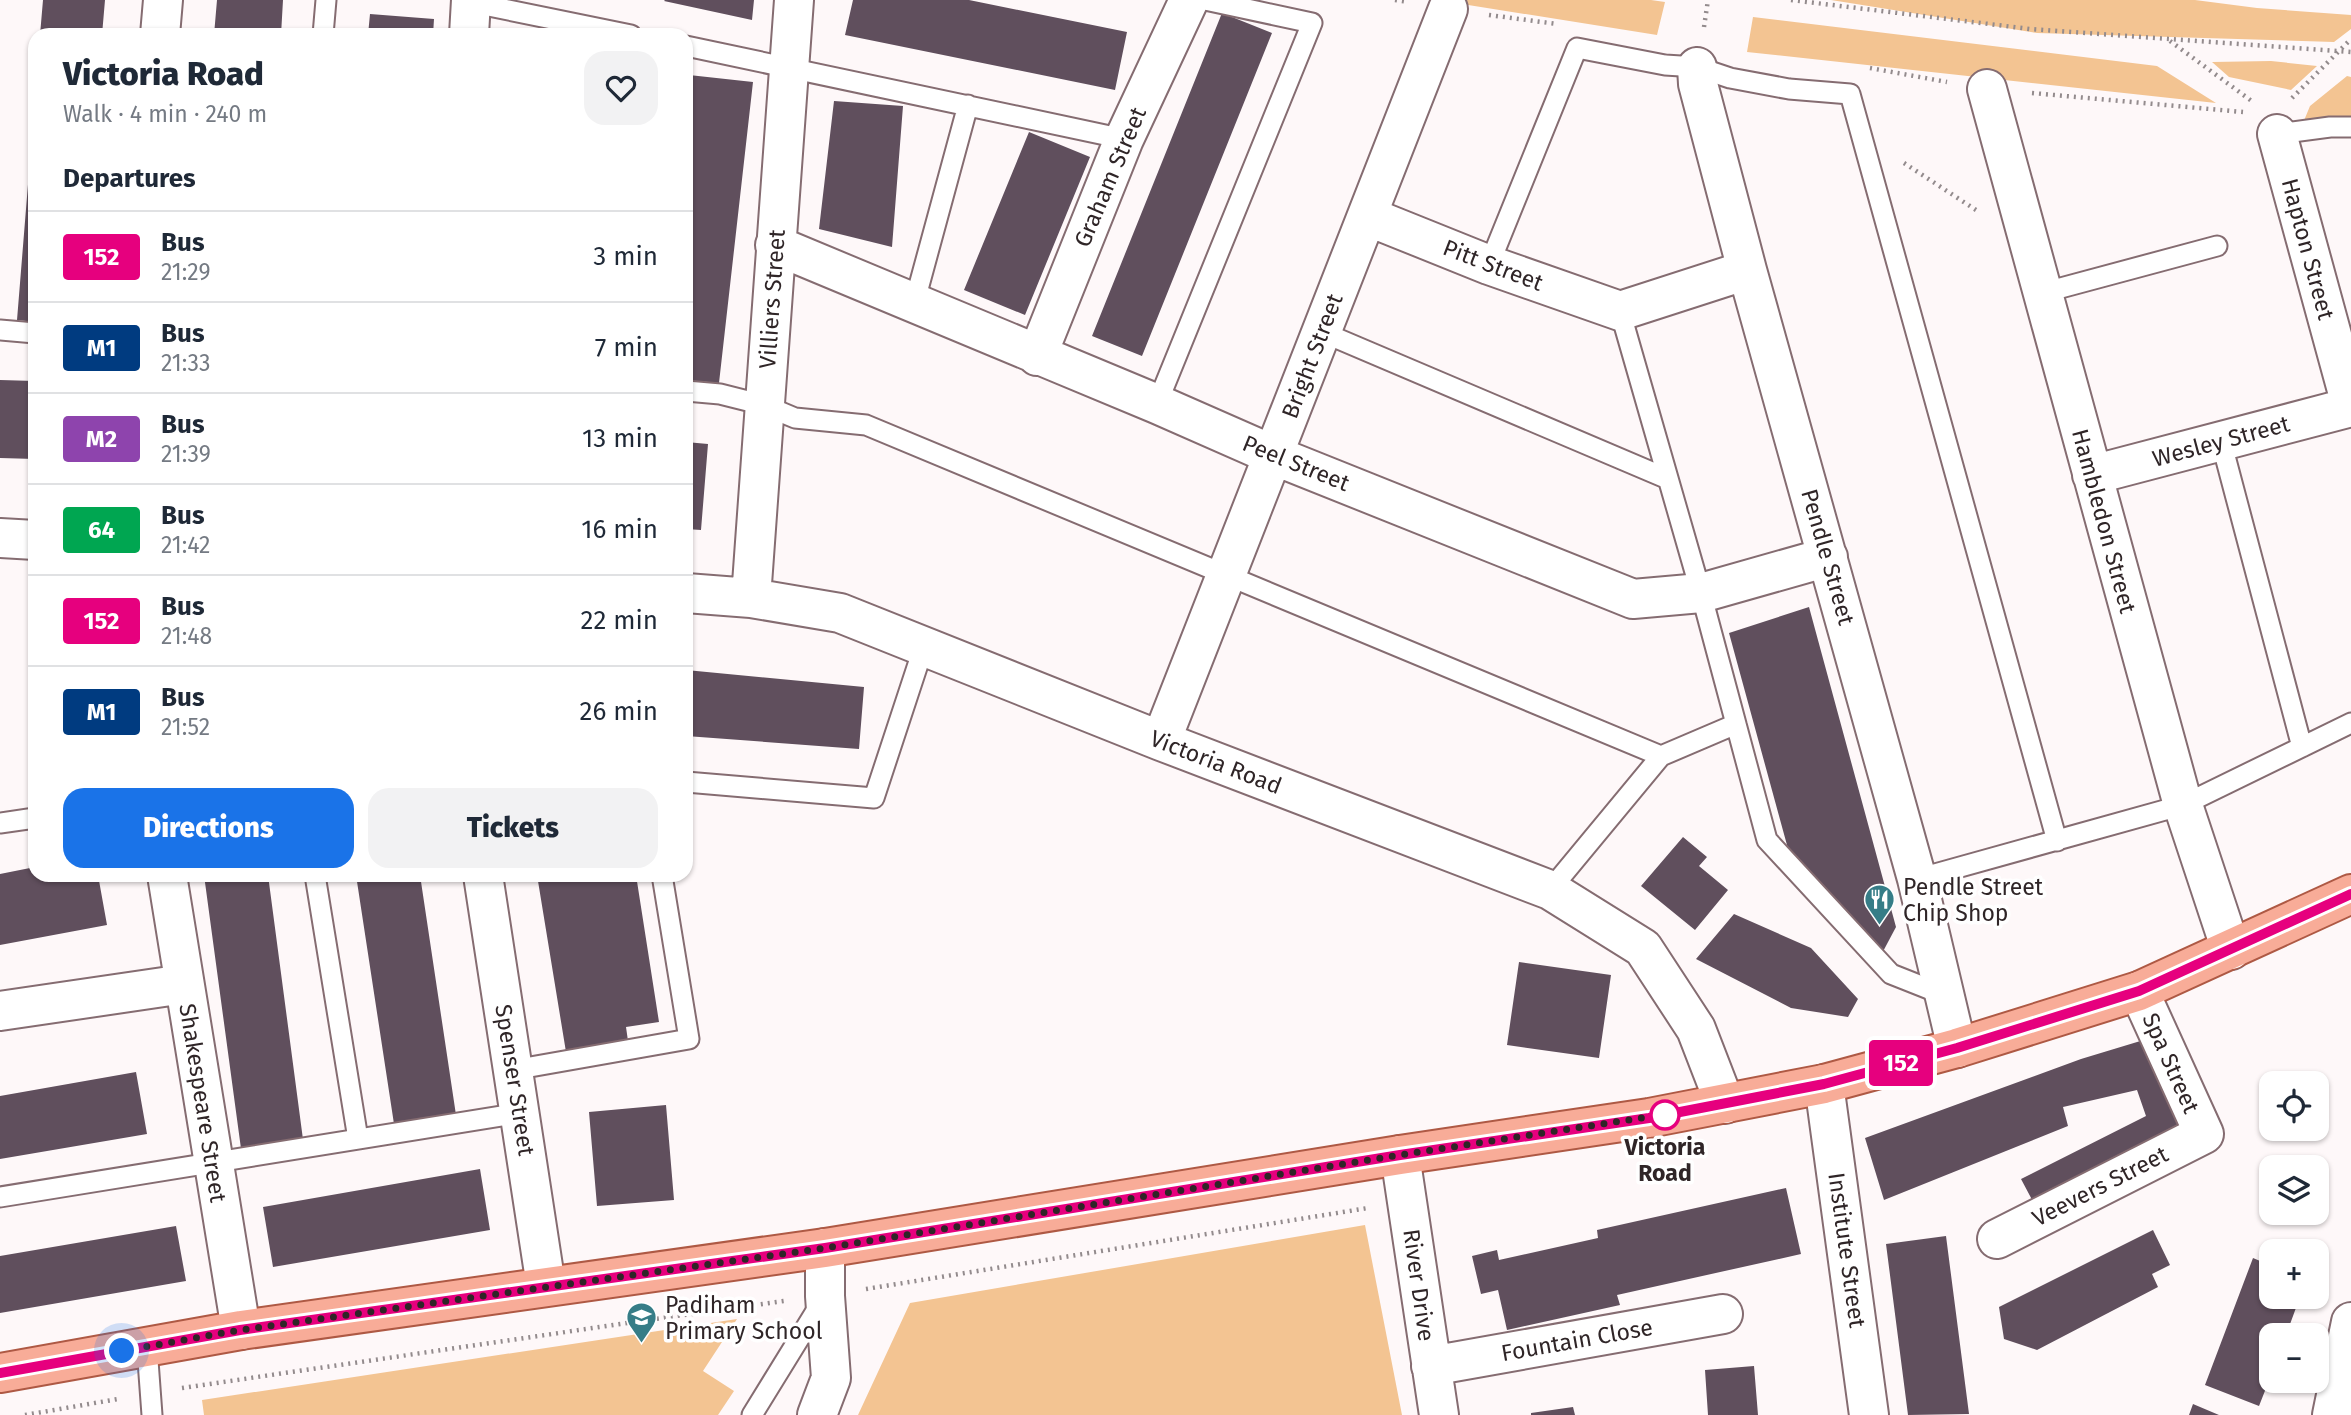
<!DOCTYPE html>
<meta charset="utf-8">
<style>
:root{--surface:#fff;--page:#f2f2f3;--text:#1f2937;--muted:#747a83;--line:#e0e1e3;--accent:#1a73e8}
body{margin:0;font-family:"Fira Sans",sans-serif;background:var(--page);color:var(--text);height:100vh;display:flex;flex-direction:column;font-size:26px;white-space:nowrap}
*{box-sizing:border-box;margin:0}
p{font-size:23px;color:var(--muted)}
.icon{flex:none;width:38px;height:38px;fill:none;stroke:currentColor;stroke-width:2;stroke-linecap:round;stroke-linejoin:round}
.map{position:relative;flex:1;overflow:hidden}
.panel{position:absolute;left:28px;top:28px;width:665px;height:854px;display:flex;flex-direction:column;background:var(--surface);border-radius:21px;box-shadow:0 2px 5px #0004}
.panel>*{flex:none}
.badge{padding:0 14px;border-radius:5px;font-size:24px;line-height:46px}
.fabs{position:absolute;left:2259px;top:1071px;display:grid;gap:14px}
.fabs a{display:grid;place-items:center;width:70px;height:70px;border-radius:14px;background:var(--surface);box-shadow:0 2px 5px #0004;font-size:35px}
.you{position:absolute;width:35px;height:35px;margin:-18px;border:5px solid #fff;border-radius:50%;background:#1a73e8;box-shadow:0 0 0 10px #1a73e833}
.map>.badge{position:absolute;translate:-50% -50%;box-shadow:0 0 0 4px #fff}
h2{padding:0 35px;font-size:26px;line-height:63px}
.round{display:grid;place-items:center;flex:none;width:74px;height:74px;border-radius:21px;background:var(--page)}
.headline{display:flex;align-items:center;justify-content:space-between;height:119px;padding:0 35px}
h1{font-size:33px;font-weight:800;line-height:52px}
.cta{display:flex;gap:14px;margin-top:auto;padding:14px 35px}
.cta a{flex:1;height:80px;border-radius:21px;background:var(--accent);color:#fff;font-size:28px;font-weight:800;line-height:80px;text-align:center}
.cta a+a{background:var(--page);color:var(--text)}
ul{padding:0;list-style:none}
li{display:flex;align-items:center;gap:21px;height:91px;padding:0 35px;border-top:2px solid var(--line)}
li div{flex:1}
li b{display:block;font-size:26px}
li em{font-style:normal}
li .badge{min-width:77px;font-weight:700;text-align:center}
.map>svg:first-child{display:block}
.green{fill:#f3c492}
.building{fill:#604f5d}
.lines{fill:none;stroke-linecap:round;stroke-linejoin:round}
.lane-casing{stroke:#856c71;stroke-width:23}
.street-casing{stroke:#856c71;stroke-width:42}
.primary-casing{stroke:#ae5944;stroke-width:42}
.path{stroke:#938b8d;stroke-width:4.5;stroke-dasharray:2 5;stroke-linecap:butt}
.lane{stroke:#fff;stroke-width:19}
.street{stroke:#fff;stroke-width:38}
.primary{stroke:#f8ac98;stroke-width:38}
.line-casing{stroke:#fff;stroke-width:16}
.line{stroke:#e6007e;stroke-width:10}
.walk{stroke:#2f2527;stroke-width:7;stroke-dasharray:0 12.6}
.stop-dot{fill:#fff;stroke:#e6007e;stroke-width:3.5}
.labels{text-anchor:middle;dominant-baseline:central;stroke-width:7;stroke-linejoin:round;paint-order:stroke}
.street-label{font-size:23px;fill:#2f2527;stroke:#fff}
.poi-label{font-size:23px;fill:#2f2527;stroke:#fff;text-anchor:start}
.stop-label{font-size:23px;font-weight:bold;fill:#2f2527;stroke:#fff}
</style>
<div class="map">
<svg width="2351" height="1415" viewBox="0 0 2351 1415">
<rect width="100%" height="100%" fill="#fef8f9"/>
<path class="green" d="M1437,0H1651L1665,2L1657,35Z
M1831,0H2195L2257,8L2351,15V29L2334,42L2037,33Z
M1753,17L2157,66L2216,103L1747,52Z
M2271,61L2317,66L2291,90L2229,77L2212,62Z
M2347,76L2351,77V123H2303L2310,106Z
M1365,1225L1402,1415H858L910,1303Z
M737,1319L703,1371L734,1391L718,1415H204L202,1400Z"/>
<path class="building" d="M43,0H105L102,35H40Z
M217,0H283L281,35H214Z
M665,0H754L752,20L664,1Z
M853,0H969L1127,32L1115,90L845,35Z
M1222,13L1272,33L1142,356L1092,336Z
M370,14L434,19L433,35H368Z
M689,75L753,82L719,383L686,380V98Z
M834,101L903,106L892,247L819,229Z
M33,123H35V322L17,320Z
M1029,132L1090,157L1025,315L964,290Z
M0,380L35,381V459L0,458Z
M686,442L708,444L701,530L686,529Z
M1809,607L1896,927L1879,959L1790,856L1729,633Z
M686,670L864,687L859,749L686,736Z
M35,696V716H33L31,697Z
M1683,837L1707,857L1699,866L1728,890L1695,930L1641,886Z
M35,867V875H98L107,925L0,945V874Z
M204,875H268L304,1147L242,1156Z
M356,875H420L456,1115L394,1124Z
M537,875H636L659,1022L626,1027L628,1041L566,1052Z
M1734,914L1811,948L1858,999L1848,1017L1791,1008L1696,959Z
M1519,962L1611,975L1599,1058L1507,1045Z
M2147,1039L2191,1138L2037,1209L2021,1179L2146,1116L2137,1090L2063,1107L2068,1126L1884,1200L1865,1138L2081,1059Z
M136,1072L147,1134L0,1159V1096Z
M666,1105L674,1200L597,1206L589,1112Z
M480,1169L490,1230L273,1267L263,1207Z
M1786,1188L1801,1254L1617,1295L1620,1305L1507,1330L1498,1290L1481,1294L1472,1256L1497,1250L1499,1260L1598,1238L1597,1230Z
M176,1226L186,1281L0,1313V1256Z
M2153,1230L2170,1265L2152,1274L2158,1287L2037,1350L2004,1339L1999,1307Z
M1946,1236L1969,1414L1908,1415L1886,1244Z
M2253,1258L2272,1266V1297H2300L2286,1335H2272V1373L2259,1406L2205,1385Z
M1754,1366L1758,1415H1708L1705,1370Z
M2193,1404L2219,1415H2189Z
M1573,1407L1575,1415H1531V1413Z"/>
<g class="lines">
<defs>
<path id="lane" d="M464,1L631,35
M323,35L326,0
M686,46L1124,139
M2277,134L2330,127H2351
M1489,265L1577,48L1665,65L1697,67L1730,78L1789,89L1850,94L2057,841
M2042,293L2217,246
M914,304L968,105
M1620,311L1701,593L1767,840L1891,974L1944,995
M0,330L35,333
M1322,332L1668,479
M686,391L720,394L764,405L795,418L866,425L1661,756L1736,724
M1157,404L1312,23L1205,0
M2221,441L2302,747
M686,782L874,798L924,646
M0,823L35,818
M315,875L358,1139
M1917,879L2183,805L2351,723
M1550,890L1661,756
M513,1070L689,1039L662,875
M0,1197L520,1113
M147,1347L152,1415
M752,1415L821,1303"/>
<path id="street" d="M160,35L163,0
M469,35L471,0
M1697,67L1698,84L1747,270L1917,879L1957,1048
M1987,89L2183,805L2231,950
M2277,134L2351,405
M1367,216L1489,265L1620,311L1747,270
M775,245L1157,404L1273,455L1633,599L1701,593L1828,557
M1037,356L1124,139L1189,0
M2092,475L2351,407
M0,538L35,540
M686,593L751,598L840,613L1161,741L1550,890L1643,948L1696,1029L1725,1104
M751,598L794,0
M1161,741L1448,9
M167,875L241,1330
M483,875L546,1286
M0,1011L184,984
M1824,1084L1869,1415
M1400,1155L1439,1415
M1997,1239L2204,1134L2139,991
M1431,1366L1723,1314
M817,1415L831,1378L825,1296V1248
M2332,1415L2351,1322"/>
<path id="primary" d="M0,1373L241,1330L825,1248L1400,1155L1649,1118L1824,1084L1957,1048L2139,991L2351,894"/>
</defs>
<use href="#lane" class="lane-casing"/>
<use href="#street" class="street-casing"/>
<use href="#primary" class="primary-casing"/>
<path class="path" d="M1395,0L1408,2
M1791,0L2030,29L2351,52
M1489,15L1557,24
M1704,27L1708,0
M2170,41L2253,102
M1870,68L1947,82
M2032,93L2243,112
M2292,98L2351,39
M1904,163L1976,210
M866,1289L1368,1208
M641,1316V1321L784,1301
M182,1388L641,1321
M25,1415L118,1399"/>
<use href="#lane" class="lane"/>
<use href="#street" class="street"/>
<use href="#primary" class="primary"/>
</g>
<g class="lines">
<defs>
<path id="line" d="M0,1373L240,1330L825,1248L1400,1155L1649,1118L1824,1084L1957,1048L2139,991L2351,894"/>
</defs>
<use href="#line" class="line-casing"/>
<use href="#line" class="line"/>
<path class="walk" d="M122,1351L240,1330L825,1248L1400,1155L1674,1113L1665,1115"/>
</g>
<defs>
<symbol id="restaurant-pin" viewBox="-11 -11 22 30"><path d="M0 17L-7.5 6A9.5 9.5 0 1 1 7.5 6Z" fill="#367d87" stroke="#fff"/><path d="M-5-6h1v4h1v-4h1v4h1v-4h1v5L-1.5 .5V6h-2V.5L-5-1ZM5-6V6H3V1.5H1.5Q1.5-4 5-6Z" fill="#fff"/></symbol>
<symbol id="school-pin" viewBox="-11 -11 22 30"><path d="M0 17L-7.5 6A9.5 9.5 0 1 1 7.5 6Z" fill="#367d87" stroke="#fff"/><path d="M0-5L7-2L0 1L-7-2ZM-4 1L0 2.5L4 1V4Q0 6-4 4Z" fill="#fff"/></symbol>
</defs>
<g fill-rule="evenodd">
<use href="#restaurant-pin" x="1862" y="882" width="35" height="47"/>
<use href="#school-pin" x="624" y="1300" width="35" height="47"/>
</g>
<circle class="stop-dot" cx="1665" cy="1115" r="14"/>
<g class="labels">
<g class="street-label">
<text transform="translate(1110 177) rotate(-67)">Graham Street</text>
<text transform="translate(2308 249) rotate(75)">Hapton Street</text>
<text transform="translate(1493 265) rotate(21)">Pitt Street</text>
<text transform="translate(772 299) rotate(-86)">Villiers Street</text>
<text transform="translate(1312 356) rotate(-69)">Bright Street</text>
<text transform="translate(2221 441) rotate(-15)">Wesley Street</text>
<text transform="translate(1296 463) rotate(22)">Peel Street</text>
<text transform="translate(2104 521) rotate(75)">Hambledon Street</text>
<text transform="translate(1828 557) rotate(74)">Pendle Street</text>
<text transform="translate(1216 762) rotate(21)">Victoria Road</text>
<text transform="translate(2171 1063) rotate(66)">Spa Street</text>
<text transform="translate(515 1080) rotate(81)">Spenser Street</text>
<text transform="translate(203 1103) rotate(81)">Shakespeare Street</text>
<text transform="translate(2100 1186) rotate(-27)">Veevers Street</text>
<text transform="translate(1847 1250) rotate(82)">Institute Street</text>
<text transform="translate(1419 1285) rotate(82)">River Drive</text>
<text transform="translate(1577 1340) rotate(-10)">Fountain Close</text>
</g>
<g class="poi-label">
<text x="1903" y="887">Pendle Street<tspan x="1903" dy="26">Chip Shop</tspan></text>
<text x="665" y="1305">Padiham<tspan x="665" dy="26">Primary School</tspan></text>
</g>
<g class="stop-label">
<text x="1665" y="1147">Victoria<tspan x="1665" dy="26">Road</tspan></text>
</g>
</g>
</svg>
<div class="fabs">
<a><svg class="icon" aria-label="locate" viewBox="0 0 24 24"><circle cx="12" cy="12" r="6"/><path d="M12 2v4M12 18v4M2 12h4M18 12h4"/></svg></a>
<a><svg class="icon" aria-label="layers" viewBox="0 0 24 24"><path d="M12 4l9 5-9 5-9-5zM3 14l9 5 9-5"/></svg></a>
<a>+</a>
<a>−</a>
</div>
<div class="you" style="left:122px;top:1351px"></div>
<b class="badge" style="left:1901px;top:1063px;background:#e6007e;color:#fff">152</b>
<section class="panel">
<div class="headline"><div><h1>Victoria Road</h1><p>Walk · 4 min · 240 m</p></div><a class="round"><svg class="icon" aria-label="heart" viewBox="0 0 24 24"><path d="M12 20l-8-8c-3-5 5-10 8-4 3-6 11-1 8 4z"/></svg></a></div>
<h2>Departures</h2>
<ul>
<li><span class="badge" style="background:#e6007e;color:#fff">152</span><div><b>Bus</b><p>21:29</p></div><em>3 min</em></li>
<li><span class="badge" style="background:#003b80;color:#fff">M1</span><div><b>Bus</b><p>21:33</p></div><em>7 min</em></li>
<li><span class="badge" style="background:#8e44ad;color:#fff">M2</span><div><b>Bus</b><p>21:39</p></div><em>13 min</em></li>
<li><span class="badge" style="background:#00a651;color:#fff">64</span><div><b>Bus</b><p>21:42</p></div><em>16 min</em></li>
<li><span class="badge" style="background:#e6007e;color:#fff">152</span><div><b>Bus</b><p>21:48</p></div><em>22 min</em></li>
<li><span class="badge" style="background:#003b80;color:#fff">M1</span><div><b>Bus</b><p>21:52</p></div><em>26 min</em></li>
</ul>
<div class="cta"><a>Directions</a><a>Tickets</a></div>
</section>
</div>
